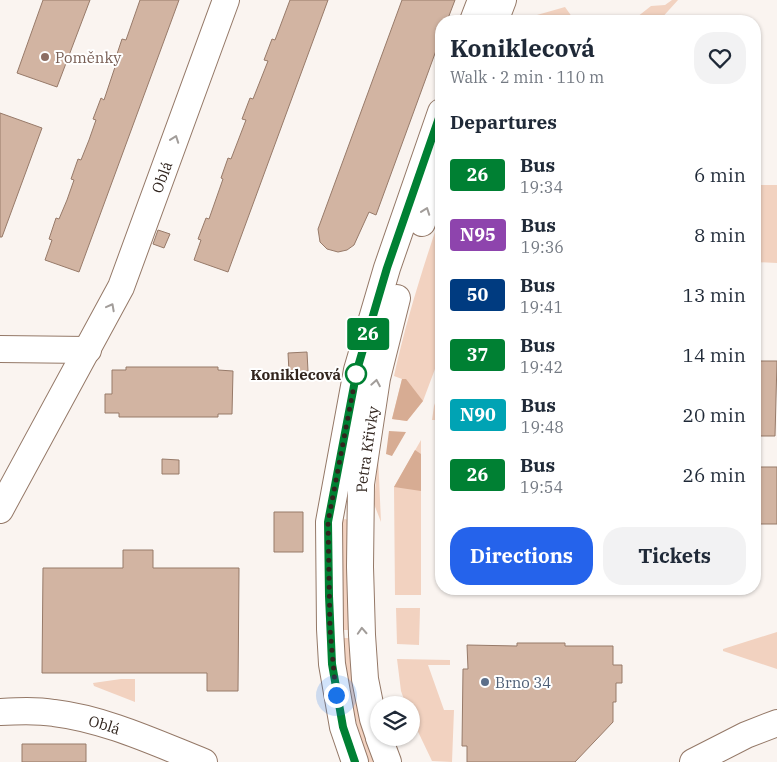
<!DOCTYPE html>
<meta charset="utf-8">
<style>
:root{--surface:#fff;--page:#f2f2f3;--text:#1f2937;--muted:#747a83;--accent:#2563eb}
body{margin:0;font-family:"IBM Plex Serif",serif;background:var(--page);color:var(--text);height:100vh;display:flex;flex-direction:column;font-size:19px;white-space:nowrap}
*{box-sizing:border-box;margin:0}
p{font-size:16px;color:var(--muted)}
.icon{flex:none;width:28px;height:28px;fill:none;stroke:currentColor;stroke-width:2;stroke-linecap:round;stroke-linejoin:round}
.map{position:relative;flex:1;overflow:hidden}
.sheet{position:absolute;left:435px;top:15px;width:326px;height:580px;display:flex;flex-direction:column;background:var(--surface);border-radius:20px;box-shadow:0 1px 4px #0004}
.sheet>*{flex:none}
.badge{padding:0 10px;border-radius:4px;font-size:18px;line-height:32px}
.tools{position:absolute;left:370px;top:696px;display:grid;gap:10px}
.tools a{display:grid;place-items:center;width:50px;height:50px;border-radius:50%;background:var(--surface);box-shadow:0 1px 4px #0004;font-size:25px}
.you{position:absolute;width:25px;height:25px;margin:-12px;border:4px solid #fff;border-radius:50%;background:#1a73e8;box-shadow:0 0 0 8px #1a73e833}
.map>.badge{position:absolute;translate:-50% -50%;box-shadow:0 0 0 2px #fff}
h2{padding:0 15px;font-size:19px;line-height:45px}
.round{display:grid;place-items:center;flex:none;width:52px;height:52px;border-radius:20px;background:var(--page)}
.head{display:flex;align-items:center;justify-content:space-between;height:85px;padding:0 15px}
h1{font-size:24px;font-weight:700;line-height:38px}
.action{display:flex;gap:10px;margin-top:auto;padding:10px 15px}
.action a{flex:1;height:58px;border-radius:20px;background:var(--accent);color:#fff;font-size:20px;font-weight:700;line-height:58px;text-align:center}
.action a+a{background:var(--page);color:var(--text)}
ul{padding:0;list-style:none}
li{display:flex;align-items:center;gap:15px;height:60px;padding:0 15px}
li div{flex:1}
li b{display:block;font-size:19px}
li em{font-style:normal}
li .badge{min-width:55px;font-weight:700;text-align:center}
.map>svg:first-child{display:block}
.green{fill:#f2d2c0}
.forest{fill:#d7ac93}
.building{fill:#d2b4a2;stroke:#977a69}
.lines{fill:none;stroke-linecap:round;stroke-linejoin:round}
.minor-casing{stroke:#947867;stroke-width:28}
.minor{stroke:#fff;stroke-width:26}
.oneway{stroke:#a29d9a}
.line-casing{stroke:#fff;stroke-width:11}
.line{stroke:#008033;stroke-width:8}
.walk{stroke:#31251e;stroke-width:5;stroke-dasharray:0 9}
.education-dot{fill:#8d6e63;stroke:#fff;stroke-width:2}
.stop-dot{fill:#fff;stroke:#008033;stroke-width:2.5}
.service-dot{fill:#5c6f8a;stroke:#fff;stroke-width:2}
.labels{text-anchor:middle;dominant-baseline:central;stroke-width:4;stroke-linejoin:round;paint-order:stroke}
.education-label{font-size:15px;fill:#785e54;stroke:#fff;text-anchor:start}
.street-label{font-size:15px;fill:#31251e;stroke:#fff}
.stop-label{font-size:15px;font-weight:bold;fill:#31251e;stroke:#fff;text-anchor:end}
.service-label{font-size:15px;fill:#4e5e75;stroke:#fff;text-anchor:start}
</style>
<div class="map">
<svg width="777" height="762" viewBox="0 0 777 762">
<rect width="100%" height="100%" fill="#faf4f0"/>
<path class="green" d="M672,0H678L659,21H632L651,6L665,5Z
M565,7L575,21H525L537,15Z
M755,185H777V263L755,262Z
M441,214V353L423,401L407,421L392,419L402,379L394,376C406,321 423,267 441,214Z
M441,386V420H432L434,406Z
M421,440V595H395L394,487Z
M378,455L381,522L374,504Z
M346,519L348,521L351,630H342L341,520Z
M396,608H420L419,645L397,644Z
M777,632V669L723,651V649Z
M343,638H351L377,762H367C355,721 346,681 343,638Z
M397,659L450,660V665H428L444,710H454L452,762L432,761L411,717V705H406L401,691Z
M121,679H135V702L94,686L93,683Z"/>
<path class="forest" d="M402,379H406L423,401L407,421L392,419Z
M389,431L406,432L392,456L386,454Z
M415,450L421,454V491L394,487Z"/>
<path class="building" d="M43,0H90L57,87L17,73Z
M140,0H179L79,272L45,260L52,240L49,239L56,218L59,219L67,200L74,180L71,179L78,159L81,160L89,140L96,120L93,119L101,98L104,100L117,61L115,60L122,39L126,40Z
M290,0H328L228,272L194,260L201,240L198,239L206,218L209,219L223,179L221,178L228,158L231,159L246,120L242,119L250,98L253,99L268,61L264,60L272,39L275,40Z
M402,0H455L447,21H441V37L376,215L369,212L354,245L347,250L338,252L327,249L320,242L318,229Z
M0,113L42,128L2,237H0Z
M158,230L170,234L164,248L153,244Z
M307,352L308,371L289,372L288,353Z
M755,361H777L775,436H755Z
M126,367H218V370L233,371L232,414H218V417H119V413H105V394H112V370H126Z
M162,459L179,460V474H162Z
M755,467H777V524H755Z
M274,512H303V552H274Z
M123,550H153V568H239L238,691H207V673H42L43,568H123Z
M517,643H565V646H613V665H622V683H616V702H613V722L575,762H467V746H462L463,669H468L467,645L517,646Z
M22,744H86V762H22Z"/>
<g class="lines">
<defs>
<g id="minor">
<path d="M473,21L481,0"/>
<path d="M495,21L503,0"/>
<path d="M422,223L441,169"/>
<path d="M0,349L88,350"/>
<path id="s1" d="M0,510L121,287L226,0"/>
<path id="s2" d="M0,712C18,711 36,710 54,713C105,719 156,743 204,762"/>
<path id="s3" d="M379,737L373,719L365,679L362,635L360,567L361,484L377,378L397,298"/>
<path d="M379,738L388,762"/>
<path d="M355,762L343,727L332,664L330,629L329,522L357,370L387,268L441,112"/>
<path d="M693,762L746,735L777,723"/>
</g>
</defs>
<use href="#minor" class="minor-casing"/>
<use href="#minor" class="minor"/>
</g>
<defs><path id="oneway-chevron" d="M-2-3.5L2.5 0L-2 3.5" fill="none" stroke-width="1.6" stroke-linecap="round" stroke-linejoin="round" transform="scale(1.25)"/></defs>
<g class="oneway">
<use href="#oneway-chevron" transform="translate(175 139) rotate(-70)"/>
<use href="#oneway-chevron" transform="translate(426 211) rotate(-70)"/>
<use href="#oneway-chevron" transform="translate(111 307) rotate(-62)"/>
<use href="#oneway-chevron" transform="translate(376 383) rotate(-80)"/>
<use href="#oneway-chevron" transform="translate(362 631) rotate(-93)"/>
</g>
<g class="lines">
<defs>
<path id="line" d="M355,762L343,727L332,664L329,596L328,522L357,370L387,268L441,112"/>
</defs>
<use href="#line" class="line-casing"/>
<use href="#line" class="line"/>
<path class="walk" d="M336,695L330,629L328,522L357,370L356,374"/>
</g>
<circle class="education-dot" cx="45" cy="57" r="5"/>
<circle class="stop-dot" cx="356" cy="374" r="10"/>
<circle class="service-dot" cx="485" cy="682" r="5"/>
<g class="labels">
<g class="education-label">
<text x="55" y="57">Poměnky</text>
</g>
<g class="street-label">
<text stroke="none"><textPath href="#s1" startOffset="371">Oblá</textPath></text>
<text stroke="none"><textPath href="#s3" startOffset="290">Petra Křivky</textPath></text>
<text stroke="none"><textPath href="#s2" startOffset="106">Oblá</textPath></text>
</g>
<g class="stop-label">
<text x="341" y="374">Koniklecová</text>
</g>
<g class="service-label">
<text x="495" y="682">Brno 34</text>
</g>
</g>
</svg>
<div class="tools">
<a><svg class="icon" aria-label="layers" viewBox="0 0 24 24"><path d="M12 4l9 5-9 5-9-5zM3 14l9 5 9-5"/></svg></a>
</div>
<div class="you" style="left:336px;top:695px"></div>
<b class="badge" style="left:368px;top:334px;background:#008033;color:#fff">26</b>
<section class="sheet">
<div class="head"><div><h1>Koniklecová</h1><p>Walk · 2 min · 110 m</p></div><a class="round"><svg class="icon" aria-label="heart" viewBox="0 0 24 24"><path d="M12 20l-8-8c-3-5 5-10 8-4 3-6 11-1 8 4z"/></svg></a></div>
<h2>Departures</h2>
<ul>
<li><span class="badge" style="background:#008033;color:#fff">26</span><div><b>Bus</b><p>19:34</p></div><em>6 min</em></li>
<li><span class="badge" style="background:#8e44ad;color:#fff">N95</span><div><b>Bus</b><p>19:36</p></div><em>8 min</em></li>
<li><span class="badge" style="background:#003b80;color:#fff">50</span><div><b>Bus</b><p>19:41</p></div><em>13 min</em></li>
<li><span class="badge" style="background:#008033;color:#fff">37</span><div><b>Bus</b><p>19:42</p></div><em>14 min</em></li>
<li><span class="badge" style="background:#00a3b4;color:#fff">N90</span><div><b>Bus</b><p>19:48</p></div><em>20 min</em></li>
<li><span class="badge" style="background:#008033;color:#fff">26</span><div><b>Bus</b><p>19:54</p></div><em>26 min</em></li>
</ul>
<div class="action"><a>Directions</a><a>Tickets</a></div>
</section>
</div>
